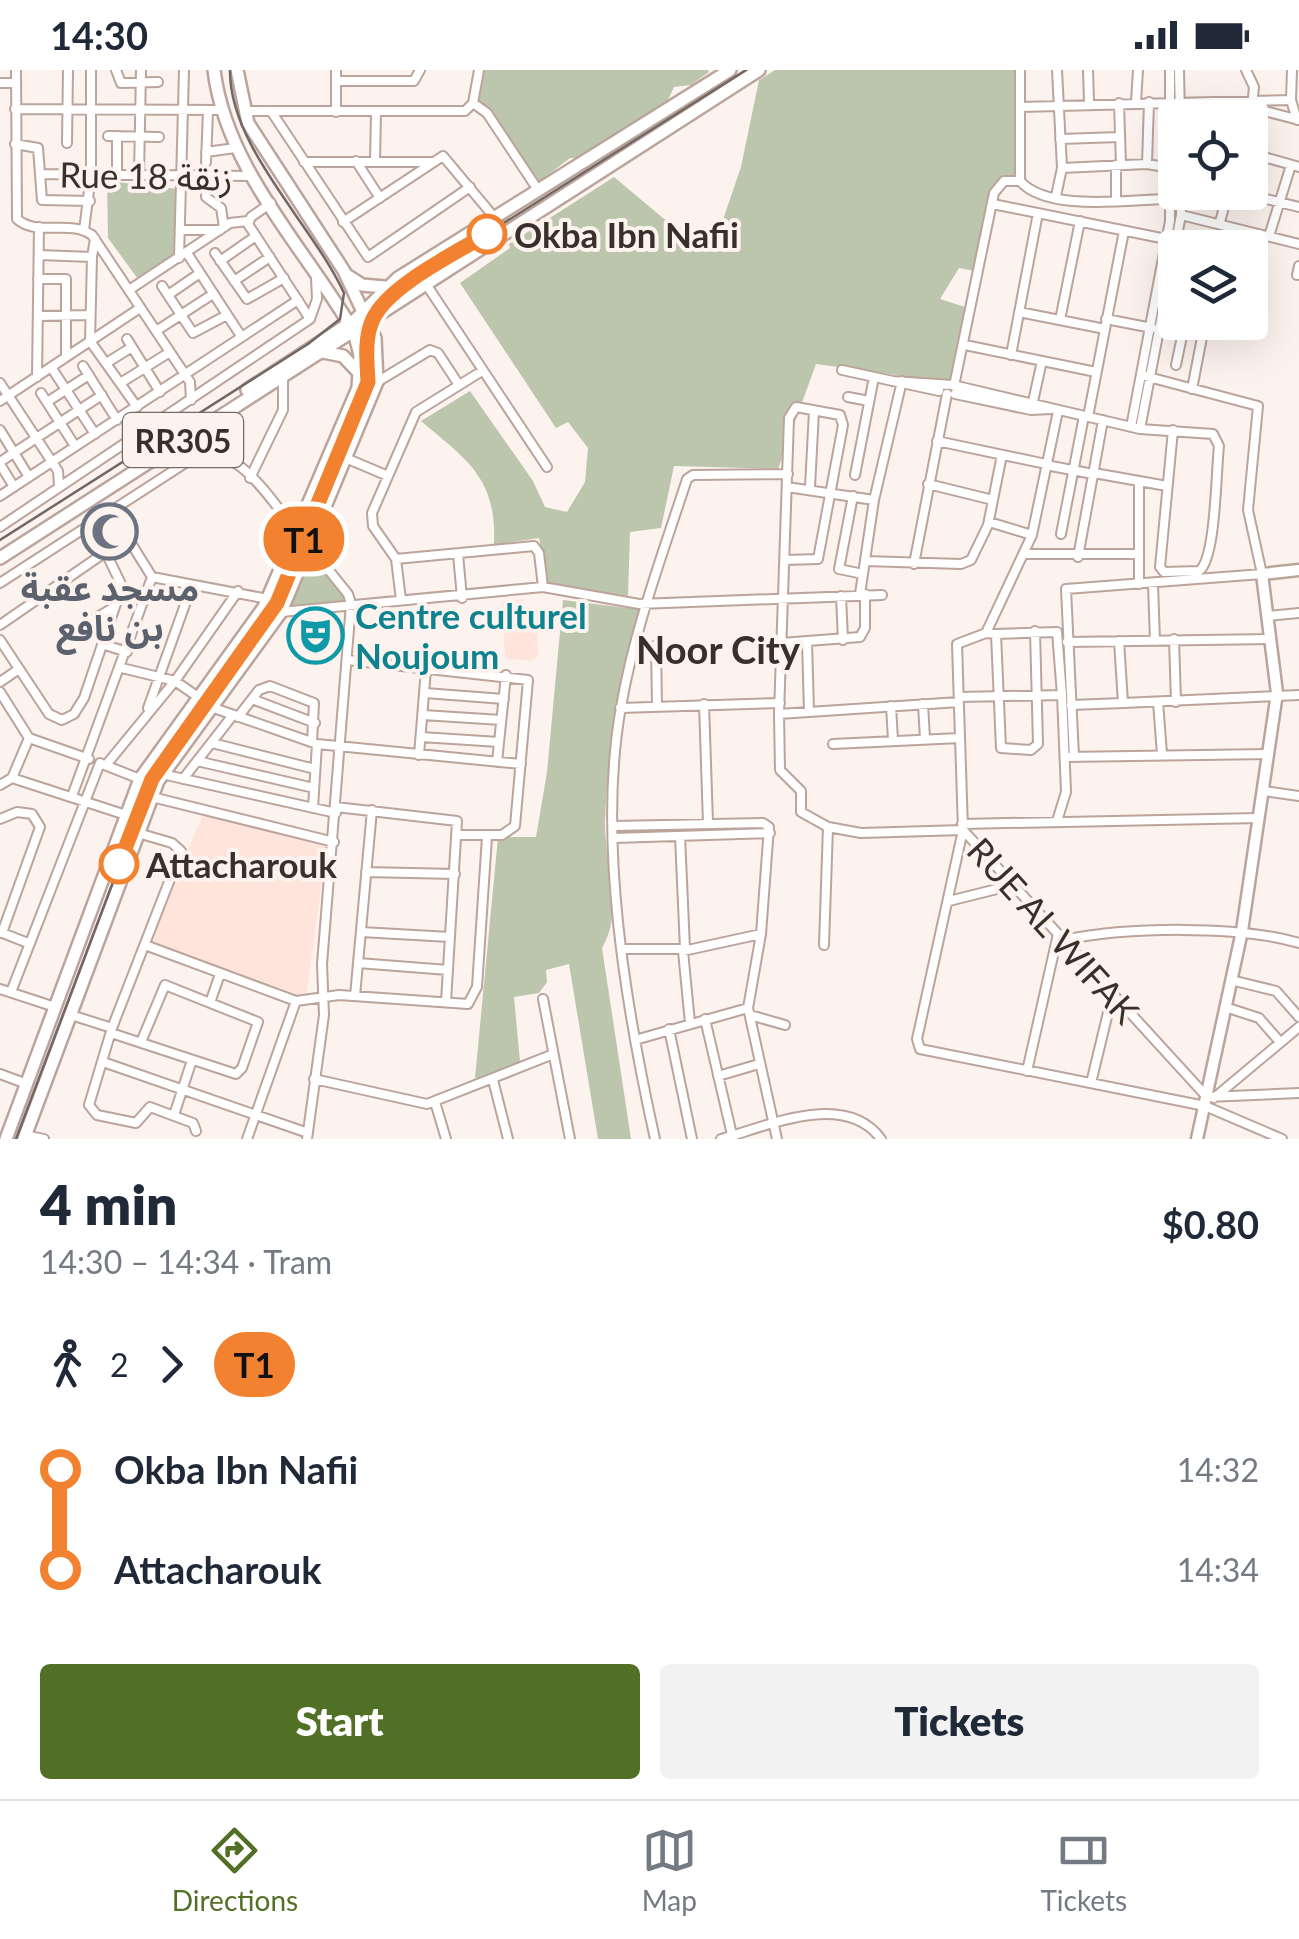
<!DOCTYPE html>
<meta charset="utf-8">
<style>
:root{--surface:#fff;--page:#f2f2f3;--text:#1f2937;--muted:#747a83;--line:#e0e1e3;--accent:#527025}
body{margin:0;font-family:Lato,"Noto Sans Arabic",sans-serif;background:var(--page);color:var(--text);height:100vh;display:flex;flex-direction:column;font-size:38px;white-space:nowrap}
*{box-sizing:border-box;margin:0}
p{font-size:32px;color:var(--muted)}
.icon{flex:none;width:55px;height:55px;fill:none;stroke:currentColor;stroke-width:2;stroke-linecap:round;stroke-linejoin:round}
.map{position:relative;height:1069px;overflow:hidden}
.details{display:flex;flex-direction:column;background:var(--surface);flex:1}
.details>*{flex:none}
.badge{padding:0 20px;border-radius:32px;font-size:35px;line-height:65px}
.tools{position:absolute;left:1158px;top:30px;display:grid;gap:20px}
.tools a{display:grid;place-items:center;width:110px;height:110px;border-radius:10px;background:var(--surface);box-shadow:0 10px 40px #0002;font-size:50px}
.map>.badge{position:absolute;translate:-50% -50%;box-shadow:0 0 0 5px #fff}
.legs{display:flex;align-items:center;gap:15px;height:110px;padding:0 40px;font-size:32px}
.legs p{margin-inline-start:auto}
.overview{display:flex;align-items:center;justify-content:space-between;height:170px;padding:0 40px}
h1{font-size:55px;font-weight:800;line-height:75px}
.button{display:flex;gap:20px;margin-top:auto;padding:20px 40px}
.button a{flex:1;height:115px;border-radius:10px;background:var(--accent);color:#fff;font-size:40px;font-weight:800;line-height:115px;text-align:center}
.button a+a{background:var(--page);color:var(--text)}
ul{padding:0 40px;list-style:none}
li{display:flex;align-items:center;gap:35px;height:100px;font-size:38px}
li i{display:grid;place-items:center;width:15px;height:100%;margin:0 12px;background:currentColor}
li i::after{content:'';width:25px;height:25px;margin:-12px;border:8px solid;border-radius:50%;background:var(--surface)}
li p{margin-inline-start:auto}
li:first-child i{background:linear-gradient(#0000 50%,currentColor 0)}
li:last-child i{background:linear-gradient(currentColor 50%,#0000 0)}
.status{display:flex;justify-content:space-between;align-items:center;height:70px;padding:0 50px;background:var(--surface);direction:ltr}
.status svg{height:28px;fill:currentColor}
.tabs{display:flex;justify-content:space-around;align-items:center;height:140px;border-top:2px solid var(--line);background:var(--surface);font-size:28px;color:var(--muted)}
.tabs a{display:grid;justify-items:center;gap:5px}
.tabs .active{color:var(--accent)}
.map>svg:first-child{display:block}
.built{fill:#fee4da}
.green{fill:#bcc6ad}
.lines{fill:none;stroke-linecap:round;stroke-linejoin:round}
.street-casing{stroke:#bba49b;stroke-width:12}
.secondary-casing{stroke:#bba49b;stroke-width:15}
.primary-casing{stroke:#bba49b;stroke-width:16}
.street{stroke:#fff;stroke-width:8}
.secondary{stroke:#fff;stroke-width:10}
.primary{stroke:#fff;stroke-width:11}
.tram{stroke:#716864;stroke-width:2.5}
.line-1-casing{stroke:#fff;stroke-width:22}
.line-1{stroke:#f38230;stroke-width:15}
.stop-1-dot{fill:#fff;stroke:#f38230;stroke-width:5}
.labels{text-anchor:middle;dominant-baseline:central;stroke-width:8;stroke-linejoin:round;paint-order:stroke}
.shield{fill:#fcf2ee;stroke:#746a66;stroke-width:2.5}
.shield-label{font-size:32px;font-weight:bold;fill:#39302c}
.street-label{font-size:35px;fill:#39302c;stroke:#fcf2ee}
.stop-label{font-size:35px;font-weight:bold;fill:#39302c;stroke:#fcf2ee;text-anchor:start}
.worship-label{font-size:35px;font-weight:bold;fill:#5b616d;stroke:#fcf2ee}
.culture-label{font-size:35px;font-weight:bold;fill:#0d838f;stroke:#fcf2ee;text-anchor:start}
.neighbourhood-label{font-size:38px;font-weight:bold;fill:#39302c;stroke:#fcf2ee}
</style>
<div class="status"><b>14:30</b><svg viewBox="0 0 49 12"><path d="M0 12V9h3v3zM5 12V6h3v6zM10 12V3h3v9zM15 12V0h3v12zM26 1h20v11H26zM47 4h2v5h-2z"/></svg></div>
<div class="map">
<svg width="1299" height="1069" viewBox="0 0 1299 1069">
<rect width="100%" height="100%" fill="#fcf2ee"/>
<path class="built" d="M523,529L524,539L536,538L538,586L530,591L505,588L502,533Z
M203,744L327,775L306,927L149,873Z"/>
<path class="green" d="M482,0H708L709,2L691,15L674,17L666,34L577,89L570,88L539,112L476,30Z
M775,0H1015L1017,108L988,126L975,201L959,198L940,229L968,238L955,313L816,294L778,399L674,396L661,458L630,462L628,526L549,516L539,468L494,475C497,408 468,391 421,351L470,321L533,411L545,437L567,442L585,412L588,378L568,352L556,358L460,213L510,178L509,174L614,107L663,148L714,176L741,97L759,10Z
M107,111L178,119L175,186L138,209L108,168Z
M310,482L352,532L282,539Z
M563,530L644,540C627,608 607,680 605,751C604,794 625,839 602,878L631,1069H598L569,894L546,900L547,912L539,923L514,927L520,992L493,1005L475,1008L498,767H536L547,702Z"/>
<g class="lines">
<defs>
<path id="street" d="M16,0L17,149C37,167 69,149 92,165L190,312L191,330
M116,0L121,13L158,12
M1088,0L1089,32
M1179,0L1180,48
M1246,0L1254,17L1250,55
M1292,0L1291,30L1297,50
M336,11H414L420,0
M0,13H16
M1136,32L1138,0
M473,33L487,43L538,120
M1119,33L1121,95
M1020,37L1291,30
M1253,38L1299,50
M15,39L221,40
M244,41H465L473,33L479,0
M271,41L368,187L470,117
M336,42V0
M108,66L159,67
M1060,69L1120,67
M67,73L68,0
M15,74L38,78L42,130L90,131
M206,82L235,78
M1250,83L1299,97
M356,91L380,128
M375,91L376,42
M206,92L208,41
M304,92H434
M1147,94L1149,32
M1116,95V129
M1062,98L1147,94L1171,98
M40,104L253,106
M117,106V66
M139,106L141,0
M207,107L206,127L221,138L224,157
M1020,111C1048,143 1131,129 1170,129
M1020,111V0
M1238,122L1299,137
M1056,126L1062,98L1057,0
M271,133L251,147L248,154L310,249
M993,134L1171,170
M1181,145L1299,174
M343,152L443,86L494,147
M1220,152L1228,122
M84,160L91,105V0
M180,160H220
M1270,163L1291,95
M187,183L241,266
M215,183L247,229L284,208
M39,185L92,187L95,169
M92,187L90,271L137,337
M179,188L184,0
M220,191L256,166
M1297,205L1299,196
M38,209H66V287
M234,211L270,187
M426,214L547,397
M162,216L193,263L227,245
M129,220L230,153L248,151
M168,225L200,203
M1019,242L1105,259
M38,246L90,245
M1106,249L1152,258
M1060,250L1080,151
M156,261L213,224
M127,269L160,322
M965,275L1096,302
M1011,285L1038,143
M108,292L132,277
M1176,295L1185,252
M83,296L117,350
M51,297L95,364
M842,300L939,321
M37,307L39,157
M892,311L953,315L1140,359L1213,364L1219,376C1216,400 1216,490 1199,501L1164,502L1160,497L1173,360
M122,312L170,282
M377,312L430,280L438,283L459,315
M0,313L58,401L59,416
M954,316L994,123L1004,111H1020
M1192,319L1205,252
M41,323L75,376
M955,324L1031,340L1051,339
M848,327L869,331
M0,331L140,238
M47,332L89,305
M1032,336L1042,291
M1058,341L1032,465L986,563L957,574L963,760L1207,1027L1299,1023
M1088,347L1124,161
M1131,357L1170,151V0
M1140,359L1181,145V122
M0,360L29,407
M937,371L1046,394
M348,389L388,406
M0,392L102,325
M0,394L14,417
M1046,395L1093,404
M1094,403L1167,416
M855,405L874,307
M250,408L283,340V306
M928,414L993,430
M787,417L874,430
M810,417L814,341
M0,426L298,230
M853,426L839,499L863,504
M111,441L152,507L268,529
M989,452L1032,465
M0,457L310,249L317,229L316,208
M1061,464L1084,346
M458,484L462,528
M1026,484H1138
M1078,487L1103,350
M396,489L534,476L539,483L543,517
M785,490L818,489L843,355L840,345L796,337L789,348L779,644L959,632
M865,491L961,494L971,490L988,455L1002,385
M914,494L947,324
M0,513L193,388C237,368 273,435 298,463
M1139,514V411
M1153,514L1155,571
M860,524L874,430L902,311
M841,526L843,570
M401,530L396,489L373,456L372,443L416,342L482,301
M281,542L543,517L639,534L882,525
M1267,546L1299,543
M0,555L107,481
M986,563L996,564L1001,678L1031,680L1038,674L1035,561
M63,567L113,538
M1174,569L1176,632
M0,570L49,644L62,650L74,644L84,628L122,516L92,454
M807,572L809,641
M1067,572L1271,569
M781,573L860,567L865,558V524
M102,574L127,582
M656,575L657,636
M347,590L528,610L515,756L502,765H458
M122,598L175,611L198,627
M0,612L19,599
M0,622L29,668L89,689
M425,623L504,629
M959,627L1062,625L1057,562L996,564
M252,629L315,653
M1158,632L1162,684
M1123,633L1299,625
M704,634L708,753
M923,634L925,669
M1071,635L1123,633L1119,571
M891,636L893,670
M211,637L317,674L521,694
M148,638L192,515
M620,638L780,633
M779,644L780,700L801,721V742L828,757
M423,645L501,650
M238,647L259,620L270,616L314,633L312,672
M421,667L499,672
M212,673L315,699
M833,674L960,668
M419,685L426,599
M1065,687L1269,684
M1074,687L1066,519L1262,504L1248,440L1258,336L1141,305
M197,691L314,718
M497,692L506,605
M102,694L140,709
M106,695L175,611L238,521
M162,704L336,743
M12,708L29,668
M183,709L233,645
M0,715L12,708L126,745
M1264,721L1299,726
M72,726L152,507
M152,727L334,772
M336,737L457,751L446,932
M313,738L317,674
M0,749L17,742L32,744L40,757L2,863
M1057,751L1066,722L1062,625
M962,754L1259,748
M614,756L763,753L769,757L761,864L748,938L777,1069
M138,763L172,773L181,781L112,958L89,1035L97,1045L136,1053L150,1037L193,1053L196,1061
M614,768L770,763
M366,802L455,804
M949,831L1013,815
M0,862L28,873
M361,862L450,867
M1064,870C1126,857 1238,855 1299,873
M145,875L296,931L339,925L468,934L477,917L487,767
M824,875L828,757L861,763L963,760L917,969L920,979L1205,1036L1282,1069
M625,879H685L680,766
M358,893L448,900
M1231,910L1276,921L1299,947
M0,919L55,937
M11,922L100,693
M355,926L372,740
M543,929L570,1069
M211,930L220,904
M1225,937L1259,948L1280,972
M71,945L112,958
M750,945L785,955
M705,949L733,1069
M690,953L683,881L761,864
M669,959L692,1069
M111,963L236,1004L242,998L258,952L165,915L141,972
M635,970L748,938
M103,992L308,1063
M1027,1001L1058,864
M0,1004L27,1014
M718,1006L759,994
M314,1009L427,1034L551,985
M493,1010L508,1069
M1091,1013L1112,926
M1214,1028L1299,957
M435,1032L446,1069
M174,1045L192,990
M25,1065L44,1069
M247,1069L296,931
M307,1069L324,945L322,894L351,534L348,524L310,477
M655,1069C626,938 597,769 621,637C634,560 663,483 687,409L693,405L788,404
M721,1069C768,1056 845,1020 881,1069"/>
<path id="secondary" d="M1197,1069L1242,861L1277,623L1262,504L1299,500"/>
<path id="primary" d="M348,206L362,215L385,217
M323,282L343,286L360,304
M247,320L356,249L398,208L730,0
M0,488L759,0
M6,1069L140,709L264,537L358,318L360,285L354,262C305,178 226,99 214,0
M24,1069L158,711L281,542L377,312L375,268L344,201L248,53L237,0"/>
</defs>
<use href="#street" class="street-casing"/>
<use href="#secondary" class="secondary-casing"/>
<use href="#primary" class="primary-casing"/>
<use href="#street" class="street"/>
<use href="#secondary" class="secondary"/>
<use href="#primary" class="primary"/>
<path class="tram" d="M0,470L308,274L340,249L344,223C313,155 229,77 230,0
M16,1069L152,709L277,533L368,312C364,247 379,234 431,199L746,0"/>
</g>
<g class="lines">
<defs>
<path id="line-1" d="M119,794L152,709L277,533L368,312C367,291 364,268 373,249C389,215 456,183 487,164"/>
</defs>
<use href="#line-1" class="line-1-casing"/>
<use href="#line-1" class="line-1"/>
</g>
<defs>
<symbol id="mosque-ring" viewBox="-11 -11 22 22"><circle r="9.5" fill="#fcf2ee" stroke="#6b7280" stroke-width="1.5"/><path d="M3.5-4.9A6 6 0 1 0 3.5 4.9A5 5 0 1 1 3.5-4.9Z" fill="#6b7280"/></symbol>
<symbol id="theatre-ring" viewBox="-11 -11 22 22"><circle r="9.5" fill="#fcf2ee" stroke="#0f9aa8" stroke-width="1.5"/><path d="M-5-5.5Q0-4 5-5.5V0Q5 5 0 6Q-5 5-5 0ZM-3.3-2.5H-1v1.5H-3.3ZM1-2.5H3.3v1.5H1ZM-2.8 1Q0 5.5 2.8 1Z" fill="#0f9aa8"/></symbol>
</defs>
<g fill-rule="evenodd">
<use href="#mosque-ring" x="78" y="430" width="63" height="63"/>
<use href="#theatre-ring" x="284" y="534" width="63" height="63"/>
</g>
<g class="stop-1-dot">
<circle cx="487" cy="164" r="18"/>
<circle cx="119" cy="794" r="18"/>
</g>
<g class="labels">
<rect class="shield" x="123" y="343" width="120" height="54" rx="8"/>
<g class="shield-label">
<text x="183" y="370">RR305</text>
</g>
<g class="street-label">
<text transform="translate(146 105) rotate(1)">Rue 18 زنقة</text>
<text transform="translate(1054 860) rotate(48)">RUE AL WIFAK</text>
</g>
<g class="stop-label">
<text x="514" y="164">Okba Ibn Nafii</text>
<text x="146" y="794">Attacharouk</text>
</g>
<g class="worship-label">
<text x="110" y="517">مسجد عقبة<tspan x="110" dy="40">بن نافع</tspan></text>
</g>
<g class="culture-label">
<text x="355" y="545">Centre culturel<tspan x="355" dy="40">Noujoum</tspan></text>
</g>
<g class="neighbourhood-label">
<text x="718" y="579">Noor City</text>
</g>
</g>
</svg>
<div class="tools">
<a><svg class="icon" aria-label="locate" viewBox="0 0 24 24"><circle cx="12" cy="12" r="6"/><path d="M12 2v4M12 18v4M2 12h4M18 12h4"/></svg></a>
<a><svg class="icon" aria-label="layers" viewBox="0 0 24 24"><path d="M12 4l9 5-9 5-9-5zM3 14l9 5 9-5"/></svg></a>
</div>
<b class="badge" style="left:304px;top:469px;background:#f38230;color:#111">T1</b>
</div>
<section class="details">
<div class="overview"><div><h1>4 min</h1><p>14:30 – 14:34 · Tram</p></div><b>$0.80</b></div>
<div class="legs"><svg class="icon" aria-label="walk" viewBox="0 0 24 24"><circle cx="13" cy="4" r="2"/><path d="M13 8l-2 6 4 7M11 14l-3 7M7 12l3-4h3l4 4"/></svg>2<svg class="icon" aria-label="forward" viewBox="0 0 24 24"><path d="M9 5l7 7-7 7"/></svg><b class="badge" style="background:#f38230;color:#111">T1</b></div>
<ul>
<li><i style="color:#f38230"></i><b>Okba Ibn Nafii</b><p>14:32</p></li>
<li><i style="color:#f38230"></i><b>Attacharouk</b><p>14:34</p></li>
</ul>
<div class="button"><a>Start</a><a>Tickets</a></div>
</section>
<nav class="tabs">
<a class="active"><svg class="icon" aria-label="directions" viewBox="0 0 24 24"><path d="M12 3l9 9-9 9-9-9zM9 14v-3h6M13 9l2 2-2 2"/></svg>Directions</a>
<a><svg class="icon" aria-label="map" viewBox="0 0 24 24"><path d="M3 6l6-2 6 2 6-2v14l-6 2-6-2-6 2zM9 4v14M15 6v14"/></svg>Map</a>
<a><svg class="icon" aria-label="tickets" viewBox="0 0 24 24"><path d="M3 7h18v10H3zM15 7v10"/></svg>Tickets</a>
</nav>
